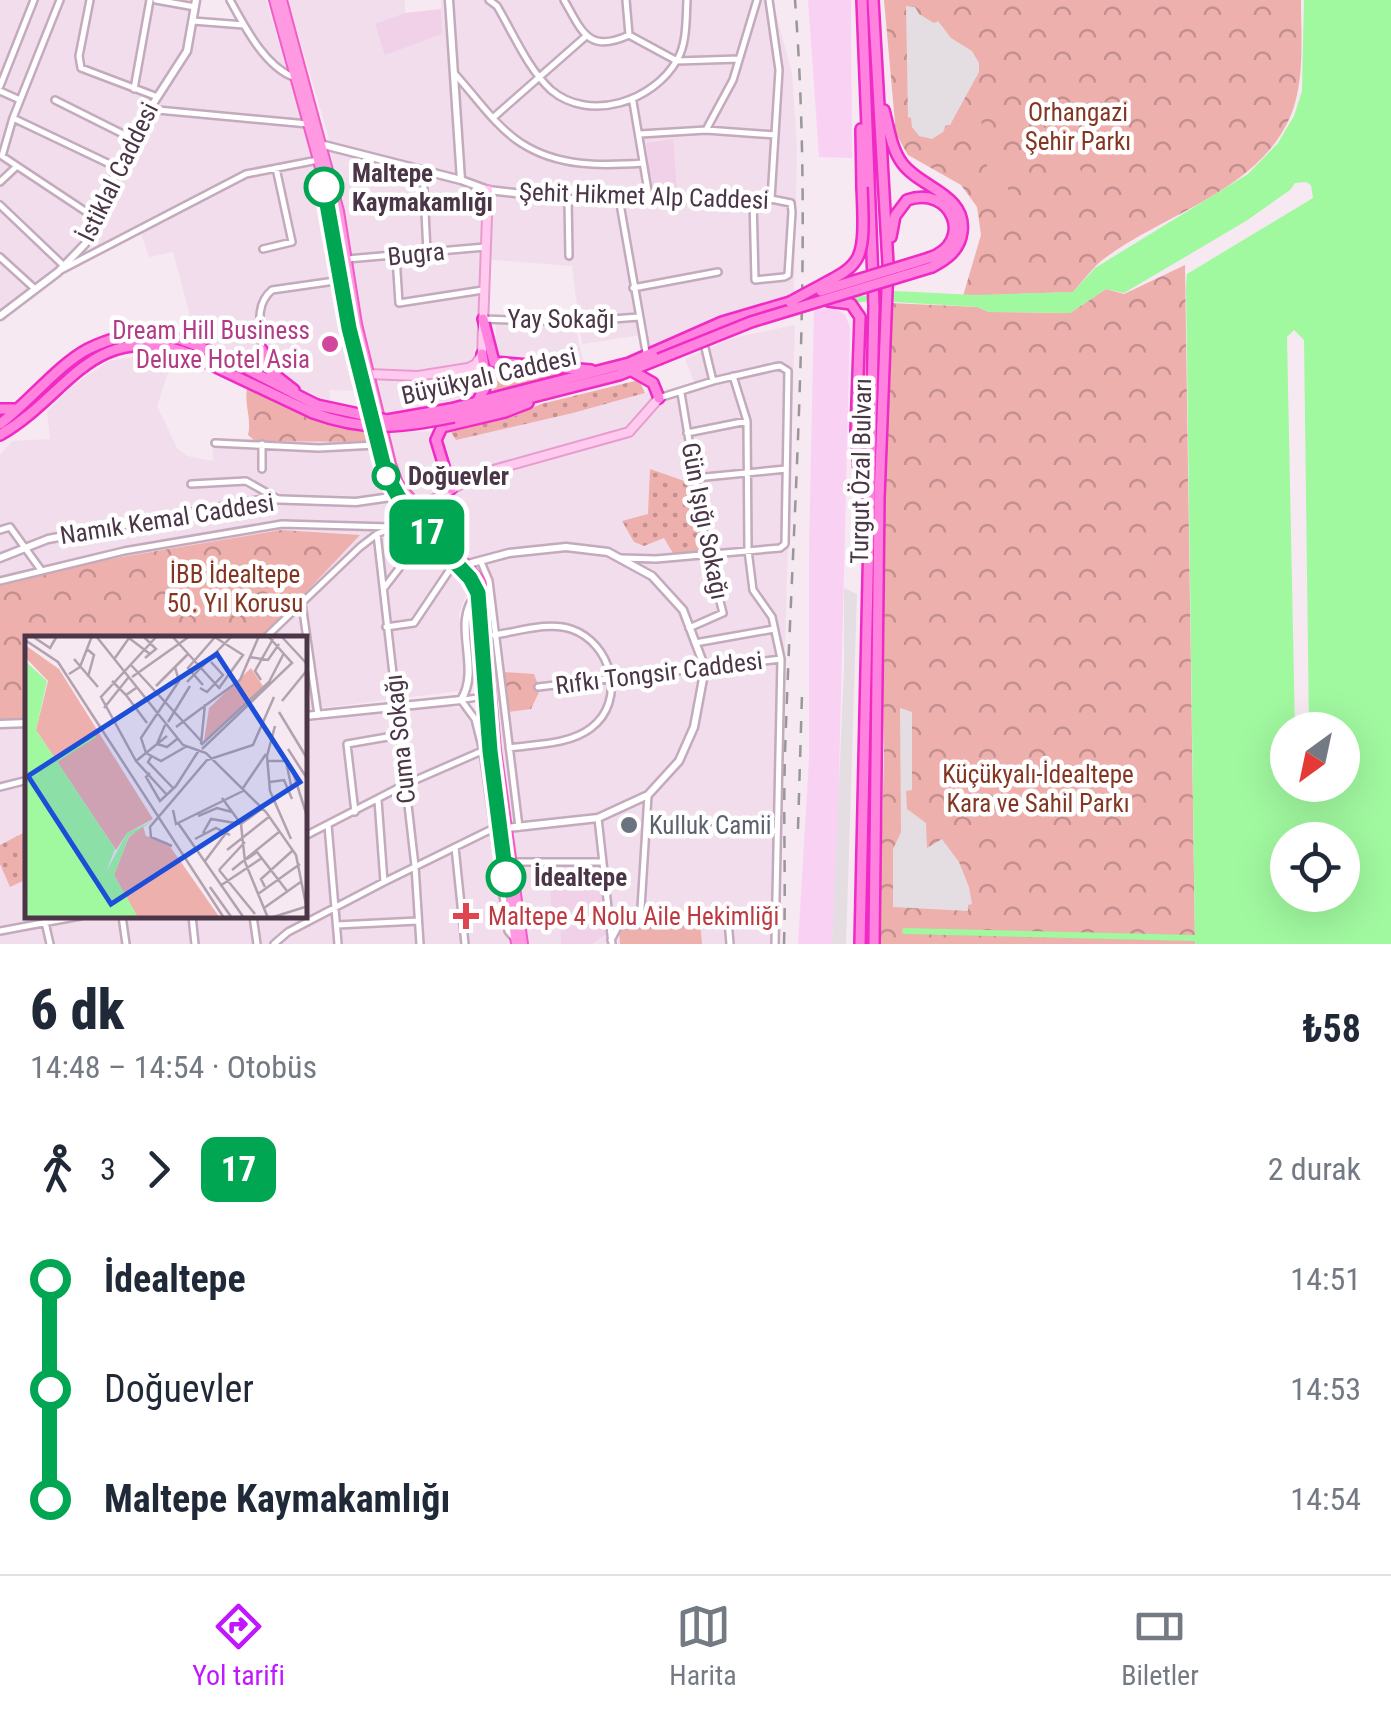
<!DOCTYPE html>
<html lang="tr">
<meta charset="utf-8">
<style>
:root{--surface:#fff;--page:#f6f6f7;--text:#1f2937;--muted:#747a83;--line:#e0e1e3;--accent:#c117ff}
body{margin:0;font-family:"Roboto Condensed",sans-serif;background:var(--page);color:var(--text);height:100vh;display:flex;flex-direction:column;font-size:38px;white-space:nowrap}
*{box-sizing:border-box;margin:0}
p{font-size:32px;color:var(--muted)}
.icon{flex:none;width:55px;height:55px;fill:none;stroke:currentColor;stroke-width:2;stroke-linecap:round;stroke-linejoin:round}
.map{position:relative;height:944px;overflow:hidden}
.panel{display:flex;flex-direction:column;background:var(--surface);flex:1}
.panel>*{flex:none}
.badge{padding:0 20px;border-radius:15px;font-size:35px;line-height:65px}
.needle{width:65px;rotate:213deg}
.buttons{position:absolute;left:1270px;top:712px;display:grid;gap:20px}
.buttons a{display:grid;place-items:center;width:90px;height:90px;border-radius:50%;background:var(--surface);box-shadow:0 10px 40px #0002;font-size:50px}
.map>.badge{position:absolute;translate:-50% -50%;box-shadow:0 0 0 5px #fff}
.legs{display:flex;align-items:center;gap:15px;height:110px;padding:0 30px;font-size:32px}
.legs p{margin-inline-start:auto}
.overview{display:flex;align-items:center;justify-content:space-between;height:170px;padding:0 30px}
h1{font-size:55px;font-weight:800;line-height:75px}
ul{padding:0 30px;list-style:none}
li{display:flex;align-items:center;gap:35px;height:110px;font-size:38px}
li i{display:grid;place-items:center;width:15px;height:100%;margin:0 12px;background:currentColor}
li i::after{content:'';width:25px;height:25px;margin:-12px;border:8px solid;border-radius:50%;background:var(--surface)}
li p{margin-inline-start:auto}
li:first-child i{background:linear-gradient(#0000 50%,currentColor 0)}
li:last-child i{background:linear-gradient(currentColor 50%,#0000 0)}
.dock{display:flex;justify-content:space-around;align-items:center;height:140px;border-top:2px solid var(--line);background:var(--surface);font-size:28px;color:var(--muted)}
.dock a{display:grid;justify-items:center;gap:5px}
.dock .selected{color:var(--accent)}
.map>svg:first-child{display:block}
.residential{fill:#f2ddec}
.commercial{fill:#f9d2f3}
.education{fill:#f0d1e7}
.grass{fill:url(#grass-dots)}
.park{fill:url(#park-crowns)}
.garden{fill:#eeb0ad;fill-rule:evenodd}
.parking{fill:#e4dee3}
.water{fill:#a0f89f;fill-rule:evenodd}
.pier{fill:#f6e9f2}
.lines{fill:none;stroke-linecap:round;stroke-linejoin:round}
.canal{stroke:#a0f89f;stroke-width:6}
.pedestrian-casing{stroke:#c3aabd;stroke-width:9}
.minor-casing{stroke:#c3aabd;stroke-width:10}
.tertiary-casing{stroke:#c3aabd;stroke-width:11}
.secondary-casing{stroke:#e79ccf;stroke-width:12}
.primary-casing{stroke:#f15cc7;stroke-width:12}
.trunk-casing{stroke:#ef2ac5;stroke-width:14}
.pedestrian{stroke:#fff;stroke-width:4}
.minor{stroke:#fff;stroke-width:5}
.tertiary{stroke:#fff;stroke-width:6}
.secondary{stroke:#ffcaed;stroke-width:8}
.primary{stroke:#ff99e1;stroke-width:8}
.trunk{stroke:#ff82de;stroke-width:9}
.rail{stroke:#989898;stroke-width:2.5;stroke-dasharray:12 12;stroke-linecap:butt}
.trunk-bridge-casing{stroke:#ef2ac5;stroke-width:14;stroke-linecap:butt}
.trunk-bridge{stroke:#ff82de;stroke-width:9}
.line-1-casing{stroke:#fff;stroke-width:22}
.line-1{stroke:#00a651;stroke-width:15}
.stop-1-dot{fill:#fff;stroke:#00a651;stroke-width:5}
.hotel-dot{fill:#d1479c;stroke:#fff;stroke-width:4}
.worship-dot{fill:#6b7280;stroke:#fff;stroke-width:4}
.health-dot{fill:#e0444e;stroke:#fff;stroke-width:4}
.labels{text-anchor:middle;dominant-baseline:central;stroke-width:9;stroke-linejoin:round;paint-order:stroke}
.park-label{font-size:25px;fill:#843622;stroke:#fff}
.street-label{font-size:25px;fill:#4b3647;stroke:#fff}
.stop-label{font-size:25px;font-weight:bold;fill:#4b3647;stroke:#fff;text-anchor:start}
.hotel-label{font-size:25px;fill:#b23c85;stroke:#fff;text-anchor:end}
.worship-label{font-size:25px;fill:#5b616d;stroke:#fff;text-anchor:start}
.health-label{font-size:25px;fill:#be3a42;stroke:#fff;text-anchor:start}
.inset-river{fill:none;stroke:#a0f89f;stroke-width:5}
.inset-road{fill:none;stroke:#b2a1ae;stroke-width:2.5}
.view{fill:#1d4ed8;fill-opacity:0.15;stroke:#1d4ed8;stroke-width:5}
.inset-edge{fill:none;stroke:#4b3647;stroke-width:5}
</style>
<div class="map">
<svg width="1391" height="944" viewBox="0 0 1391 944">
<defs>
<pattern id="grass-dots" width="8" height="8" patternUnits="userSpaceOnUse" patternTransform="scale(2.5)"><rect width="8" height="8" fill="#eeb0ad"/><path d="M2 2h.1M6 6h.1" fill="none" stroke="#c3908f" stroke-width="1.8" stroke-linecap="round"/></pattern>
<pattern id="park-crowns" width="20" height="18" patternUnits="userSpaceOnUse" patternTransform="scale(2.5)"><rect width="20" height="18" fill="#eeb0ad"/><path d="M2 6a3 3 0 1 1 6 0M12 15a3 3 0 1 1 6 0" fill="none" stroke="#c3908f"/></pattern>
</defs>
<rect width="100%" height="100%" fill="#f6e9f2"/>
<path class="residential" d="M0,0H194L185,49L127,140L82,244L57,271L31,285L0,312Z
M225,0H266L301,117L330,236L361,391L329,390L330,403L310,396L262,363H244L196,339L173,252L149,257L140,231L99,253L89,242L126,154L190,54L196,18L235,22L236,16Z
M288,0H405V13L375,25L386,54L441,34V0H772L792,73L797,148L794,294L717,319L643,352L641,335L582,344L572,266L481,259L480,311L473,362L480,373L479,395L402,414L381,413L361,328L328,135Z
M496,321L575,326L584,364L501,357L496,351Z
M795,325L781,770L778,944H522L485,583L478,568L409,491L394,466L386,431L451,432L457,439L573,413L661,389L665,395L695,384L685,359L732,338Z
M164,352L168,373L157,406L177,448L187,456L213,461L212,438L372,442L379,475L388,493L407,516L405,520L430,540L469,587L459,614L467,671L466,684L459,691L305,710V639H262L359,536L86,563L0,583V455L12,441L50,439L47,412L72,386L109,361Z
M444,706L461,708L468,713L476,732L490,838L509,944H0V729L27,728L28,916H305V722Z"/>
<path class="commercial" d="M808,0H851L852,158L819,157Z
M834,308L845,315L850,327L837,859L832,944H798L809,759V552L814,309Z"/>
<path class="education" d="M441,9L442,34L385,55L375,24L405,13Z
M673,139L677,190L651,191L646,143Z
M599,867L606,934L592,944H561L560,922H552L549,868Z"/>
<path class="grass" d="M639,380L645,393L573,413L456,440L451,432L515,416L541,404Z
M650,469L693,484L704,552L674,555L664,538L644,546L634,542L622,521L648,514Z
M27,831V879L10,887L0,864V845Z"/>
<path class="park" d="M884,0H1301C1301,36 1305,80 1291,115C1259,191 1166,213 1105,258C1093,267 1083,281 1073,292L963,296L981,235L977,207L961,185L908,155L896,134Z
M1185,265L1195,944H879L884,754L881,532L890,303L977,307L989,312L1070,313L1106,289L1124,294Z
M487,367L584,373L493,392L494,382Z
M247,389L327,424L371,432L372,442L255,441L248,435C252,419 244,405 247,389Z
M281,530L360,535L262,639H28L27,722L0,724V583L86,563Z
M504,672L534,674L540,690L531,709L508,712Z"/>
<path class="garden" d="M1016,81L1043,91L1092,194L1084,198C1074,227 1039,242 1015,218C1004,207 999,190 993,176C986,163 977,148 973,133C965,104 988,81 1016,81ZM1011,90C1019,91 1026,92 1032,97C1043,107 1075,173 1076,187C1077,197 1071,208 1064,214C1053,222 1039,223 1027,216C1013,207 1007,185 1000,170C986,142 961,99 1011,90Z
M1033,759L1060,775L1043,803L1015,787Z
M1009,797L1036,813L1019,841L992,825Z
M700,922L702,944H620L619,929Z"/>
<path class="parking" d="M906,6L915,7L919,14L934,23L938,21L951,38L972,51L979,63V72L950,125H946L943,132L932,139L919,136L912,127L911,118L908,117Z
M844,588L857,594L852,756L846,944H832L844,667Z
M900,708L912,712V790L906,791L907,809L926,823L927,848L942,839L959,862L969,887L972,904L968,905V911L893,907V849L901,832Z"/>
<path class="water" d="M1304,0H1391V944H1195L1186,284L1187,274L1313,198L1311,185L1306,182L1295,183L1290,190L1246,221L1124,293L1106,289L1070,313L989,312L977,307L894,302V291L975,295L1073,292L1095,268L1248,174L1278,143L1294,116L1302,91ZM1288,730H1342V785H1288ZM1288,840H1342V895H1288Z"/>
<path class="pier" d="M1294,330L1304,340L1309,730H1295L1287,337Z"/>
<g class="lines">
<path class="canal" d="M847,300L894,297
M116,342L142,338L180,345
M39,395L91,352
M905,931L1194,938"/>
<defs>
<path id="pedestrian" d="M461,700L474,698"/>
<path id="minor" d="M60,0L13,118L2,156L97,219
M90,0L79,56L81,68L155,96
M156,0L195,7
M230,0C245,27 264,65 293,77
M489,0L497,6C513,33 528,69 551,90C590,123 654,101 677,60C687,44 686,19 687,0
M564,0C582,31 588,54 629,35L677,61L739,59
M626,0L629,35
M193,21L244,25
M455,74C475,96 496,127 521,143C558,167 601,166 643,163
M0,86L34,0
M134,89L150,0
M0,91L20,100
M55,100L131,138
M633,102L649,197
M147,109L308,124
M494,117L585,37
M13,118L118,168
M706,130L733,80L757,0
M640,134L706,130L775,135
M423,171L427,252
M0,182L17,166
M619,198L646,352
M753,198L755,280L784,277L788,275L792,212L791,203L771,199L779,70L769,0
M568,199L569,256
M0,205L64,266
M263,249L292,242L276,168
M0,257L34,288
M396,257L399,303L483,290
M347,259L485,247
M61,270L246,174L318,160
M633,288L718,272
M483,319L572,322L639,317
M705,348L713,381
M262,350C261,328 254,305 272,290L342,280
M733,376L747,421L748,550L753,590L772,617L781,659L775,944
M681,393L708,555L723,613L689,628
M687,433L747,421
M215,443L319,448L376,445
M262,469V444
M695,478L786,469
M191,484L246,481L278,499
M0,530L10,527L41,570
M377,534L415,866L420,944
M621,558L656,559L780,548L785,544L788,371L780,366L774,367L713,381L659,398
M481,562L489,581L519,827
M0,581L124,551L282,524L390,527
M384,588L427,532
M302,604L318,715
M386,627L414,623L455,562
M494,635C516,632 549,621 571,629C612,643 627,701 591,728C569,745 534,744 509,748
M264,639L360,547L377,534L415,518
M695,643L774,629
M538,687L781,659
M461,700L475,719L483,751L508,931L513,937
M0,787L28,780
M378,800L384,882
M355,812L347,744L399,735
M598,818L612,944
M328,825L338,944
M646,827L777,831
M305,836L404,785L482,751
M455,847L465,944
M513,862H602
M122,916L126,944
M192,916L195,944
M253,916L257,944
M728,920L730,944
M45,922L50,944
M640,924L648,795
M337,925L418,921
M0,931L80,916
M611,940L619,925L775,918
M274,944L288,932L384,882L492,829L502,828"/>
<path id="tertiary" d="M449,0L461,180
M320,144L461,180L488,190L568,199H771
M0,316L58,272L85,244L131,138L187,51L196,0
M0,558L48,539L265,499L356,502L398,496
M468,564L509,553L566,547L608,552L652,576L683,610L705,668L694,727L679,761L648,795L598,818L507,828
M305,716L461,700C482,667 450,622 477,594
M0,724L28,723"/>
<path id="secondary" d="M484,371L468,368L476,364L482,354L488,190
M368,374L418,376L468,368
M418,508L479,474L629,432L659,398"/>
<path id="primary" d="M274,0L318,160L335,234L349,328L385,475L415,518L470,578L478,593L490,751L516,944
M282,0L339,211L357,324L391,464L398,483L481,582L496,750L523,944"/>
<path id="trunk" d="M873,0L888,264L879,498L874,944
M884,110C889,128 891,148 902,163C920,188 967,194 962,232C960,250 947,259 932,267
M861,129L862,187
M891,237L895,216L907,200C951,184 976,242 929,258
M828,301L851,304L860,317L856,431L864,536
M483,319L494,362L591,370
M262,350L271,372L294,390
M237,364L254,362L262,350
M632,371L653,383L659,398
M477,402L487,384L482,354
M0,409H17
M450,409L629,363L722,322L790,302
M454,417L619,375L659,359
M0,424C28,403 59,364 88,349C108,339 133,332 155,334C193,336 279,387 317,405
M0,435C68,396 89,324 182,351L313,413
M451,489L436,440L442,427L505,412L528,403
M860,944L874,306L862,0"/>
</defs>
<use href="#pedestrian" class="pedestrian-casing"/>
<use href="#minor" class="minor-casing"/>
<use href="#tertiary" class="tertiary-casing"/>
<use href="#secondary" class="secondary-casing"/>
<use href="#primary" class="primary-casing"/>
<use href="#trunk" class="trunk-casing"/>
<use href="#pedestrian" class="pedestrian"/>
<use href="#minor" class="minor"/>
<use href="#tertiary" class="tertiary"/>
<use href="#secondary" class="secondary"/>
<use href="#primary" class="primary"/>
<use href="#trunk" class="trunk"/>
<path class="rail" d="M798,829L802,694
M784,944C786,881 783,817 785,754C793,503 814,251 795,0"/>
<defs>
<path id="trunk-bridge" d="M821,291L929,258
M790,302C862,261 866,276 862,187
M659,359L751,322L932,267
M317,405L387,420L450,409
M313,413C365,432 401,428 454,417"/>
</defs>
<use href="#trunk-bridge" class="trunk-bridge-casing"/>
<use href="#trunk-bridge" class="trunk-bridge"/>
</g>
<g class="lines">
<defs>
<path id="line-1" d="M324,187L349,328L386,475L398,496L426,532L470,578L478,593L490,751L506,877"/>
</defs>
<use href="#line-1" class="line-1-casing"/>
<use href="#line-1" class="line-1"/>
</g>
<g class="stop-1-dot">
<circle cx="324" cy="187" r="18"/>
<circle cx="386" cy="476" r="12"/>
<circle cx="506" cy="877" r="18"/>
</g>
<circle class="hotel-dot" cx="330" cy="344" r="10"/>
<circle class="worship-dot" cx="629" cy="825" r="10"/>
<path class="health-dot" d="M461 901h10v10h10v10h-10v10h-10v-10h-10v-10h10z"/>
<g class="labels">
<g class="park-label">
<text x="1078" y="112">Orhangazi<tspan x="1078" dy="29">Şehir Parkı</tspan></text>
<text x="235" y="574">İBB İdealtepe<tspan x="235" dy="29">50. Yıl Korusu</tspan></text>
<text x="1038" y="774">Küçükyalı-İdealtepe<tspan x="1038" dy="29">Kara ve Sahil Parkı</tspan></text>
</g>
<g class="street-label">
<text transform="translate(118 172) rotate(-64)">İstiklal Caddesi</text>
<text transform="translate(644 196) rotate(2)">Şehit Hikmet Alp Caddesi</text>
<text transform="translate(416 254) rotate(-6)">Bugra</text>
<text x="561" y="319">Yay Sokağı</text>
<text transform="translate(489 376) rotate(-13)">Büyükyalı Caddesi</text>
<text transform="translate(861 471) rotate(-89)">Turgut Özal Bulvarı</text>
<text transform="translate(167 519) rotate(-9)">Namık Kemal Caddesi</text>
<text transform="translate(705 521) rotate(79)">Gün Işığı Sokağı</text>
<text transform="translate(659 673) rotate(-7)">Rıfkı Tongsir Caddesi</text>
<text transform="translate(400 739) rotate(-96)">Cuma Sokağı</text>
</g>
<g class="stop-label">
<text x="352" y="173">Maltepe<tspan x="352" dy="29">Kaymakamlığı</tspan></text>
<text x="408" y="476">Doğuevler</text>
<text x="534" y="877">İdealtepe</text>
</g>
<g class="hotel-label">
<text x="310" y="330">Dream Hill Business<tspan x="310" dy="29">Deluxe Hotel Asia</tspan></text>
</g>
<g class="worship-label">
<text x="649" y="825">Kulluk Camii</text>
</g>
<g class="health-label">
<text x="488" y="916">Maltepe 4 Nolu Aile Hekimliği</text>
</g>
</g>
<g transform="translate(25 636)">
<rect width="282" height="282" fill="#f6e9f2"/>
<path d="M0,9L34,33L128,183L102,197L91,214L11,94L23,45L0,21ZM226,32L238,50L179,105L184,72ZM118,190L121,200L142,206L195,282H113L89,239L104,201Z" fill="#eeb0ad"/>
<path d="M0,25L22,45L11,94L90,213L81,236L102,197L128,185L104,200L89,239L113,282H0Z" fill="#a0f89f"/>
<path class="inset-river" d="M31,124L70,99M0,245L14,282"/>
<path class="inset-road" d="M7,0L25,12L32,0M71,0L158,109L181,117L241,176L271,219L283,279M118,0L131,13L120,22M132,0L76,61L111,125L142,159M147,0L195,53M188,0L218,19L194,52M256,0L283,29M0,4L33,26L199,282M62,13L69,19L63,41M224,21L243,24L254,8M90,22L104,2L125,18M49,23L73,51M106,29L177,106M150,31L154,45L116,102L121,117L136,125L162,110M44,38L55,31L67,0M107,41L165,0M236,44L230,35L248,3M87,45L101,59L111,52M162,46L207,0M178,49L163,32L190,1M131,50L163,18M175,52L182,56L198,39L186,26M101,59L122,87M257,65L283,33M79,72L103,42M254,76L283,124M143,86L165,50M140,89L132,108L142,111L152,103M250,90L242,120L245,155L266,203M151,91L215,44L234,0M176,108L180,68M176,109L244,46L259,17M177,113L267,27L243,0M263,113L283,144M126,121L123,126L148,152M111,125L142,100M243,125H261L267,154M267,133L281,177M125,137L121,141L135,165L151,150M245,146L259,144L267,163M151,150L174,114M218,152L241,118M197,162L216,188L220,226L243,282M148,174L151,188L220,154M173,180L192,172L207,176M153,187L219,282M178,197L186,183L216,188L238,172M170,203L191,192L205,199M147,210L126,201L125,191L182,124L228,109L249,61M202,214L245,180M222,223L232,216L262,255M180,225L207,189M194,234L230,278M194,234L220,206M207,234L254,196M195,250L237,222M185,251L207,282M240,251L236,243L267,215M233,258L275,228M239,272L277,245M245,282L280,271"/>
<path class="view" d="M192,18L275,146L86,268L3,140Z"/>
<rect width="282" height="282" class="inset-edge"/>
</g>
</svg>
<div class="buttons">
<a><svg class="needle" viewBox="-14 -14 28 28"><path d="M0-13l5 13h-10z" fill="#e53935"/><path d="M0 13l5-13h-10z" fill="#747a83"/></svg></a>
<a><svg class="icon" aria-label="locate" viewBox="0 0 24 24"><circle cx="12" cy="12" r="6"/><path d="M12 2v4M12 18v4M2 12h4M18 12h4"/></svg></a>
</div>
<b class="badge" style="left:427px;top:532px;background:#00a651;color:#fff">17</b>
</div>
<section class="panel">
<div class="overview"><div><h1>6 dk</h1><p>14:48 – 14:54 · Otobüs</p></div><b>₺58</b></div>
<div class="legs"><svg class="icon" aria-label="walk" viewBox="0 0 24 24"><circle cx="13" cy="4" r="2"/><path d="M13 8l-2 6 4 7M11 14l-3 7M7 12l3-4h3l4 4"/></svg>3<svg class="icon" aria-label="forward" viewBox="0 0 24 24"><path d="M9 5l7 7-7 7"/></svg><b class="badge" style="background:#00a651;color:#fff">17</b><p>2 durak</p></div>
<ul>
<li><i style="color:#00a651"></i><b>İdealtepe</b><p>14:51</p></li>
<li><i style="color:#00a651"></i><span>Doğuevler</span><p>14:53</p></li>
<li><i style="color:#00a651"></i><b>Maltepe Kaymakamlığı</b><p>14:54</p></li>
</ul>
</section>
<nav class="dock">
<a class="selected"><svg class="icon" aria-label="directions" viewBox="0 0 24 24"><path d="M12 3l9 9-9 9-9-9zM9 14v-3h6M13 9l2 2-2 2"/></svg>Yol tarifi</a>
<a><svg class="icon" aria-label="map" viewBox="0 0 24 24"><path d="M3 6l6-2 6 2 6-2v14l-6 2-6-2-6 2zM9 4v14M15 6v14"/></svg>Harita</a>
<a><svg class="icon" aria-label="tickets" viewBox="0 0 24 24"><path d="M3 7h18v10H3zM15 7v10"/></svg>Biletler</a>
</nav>
